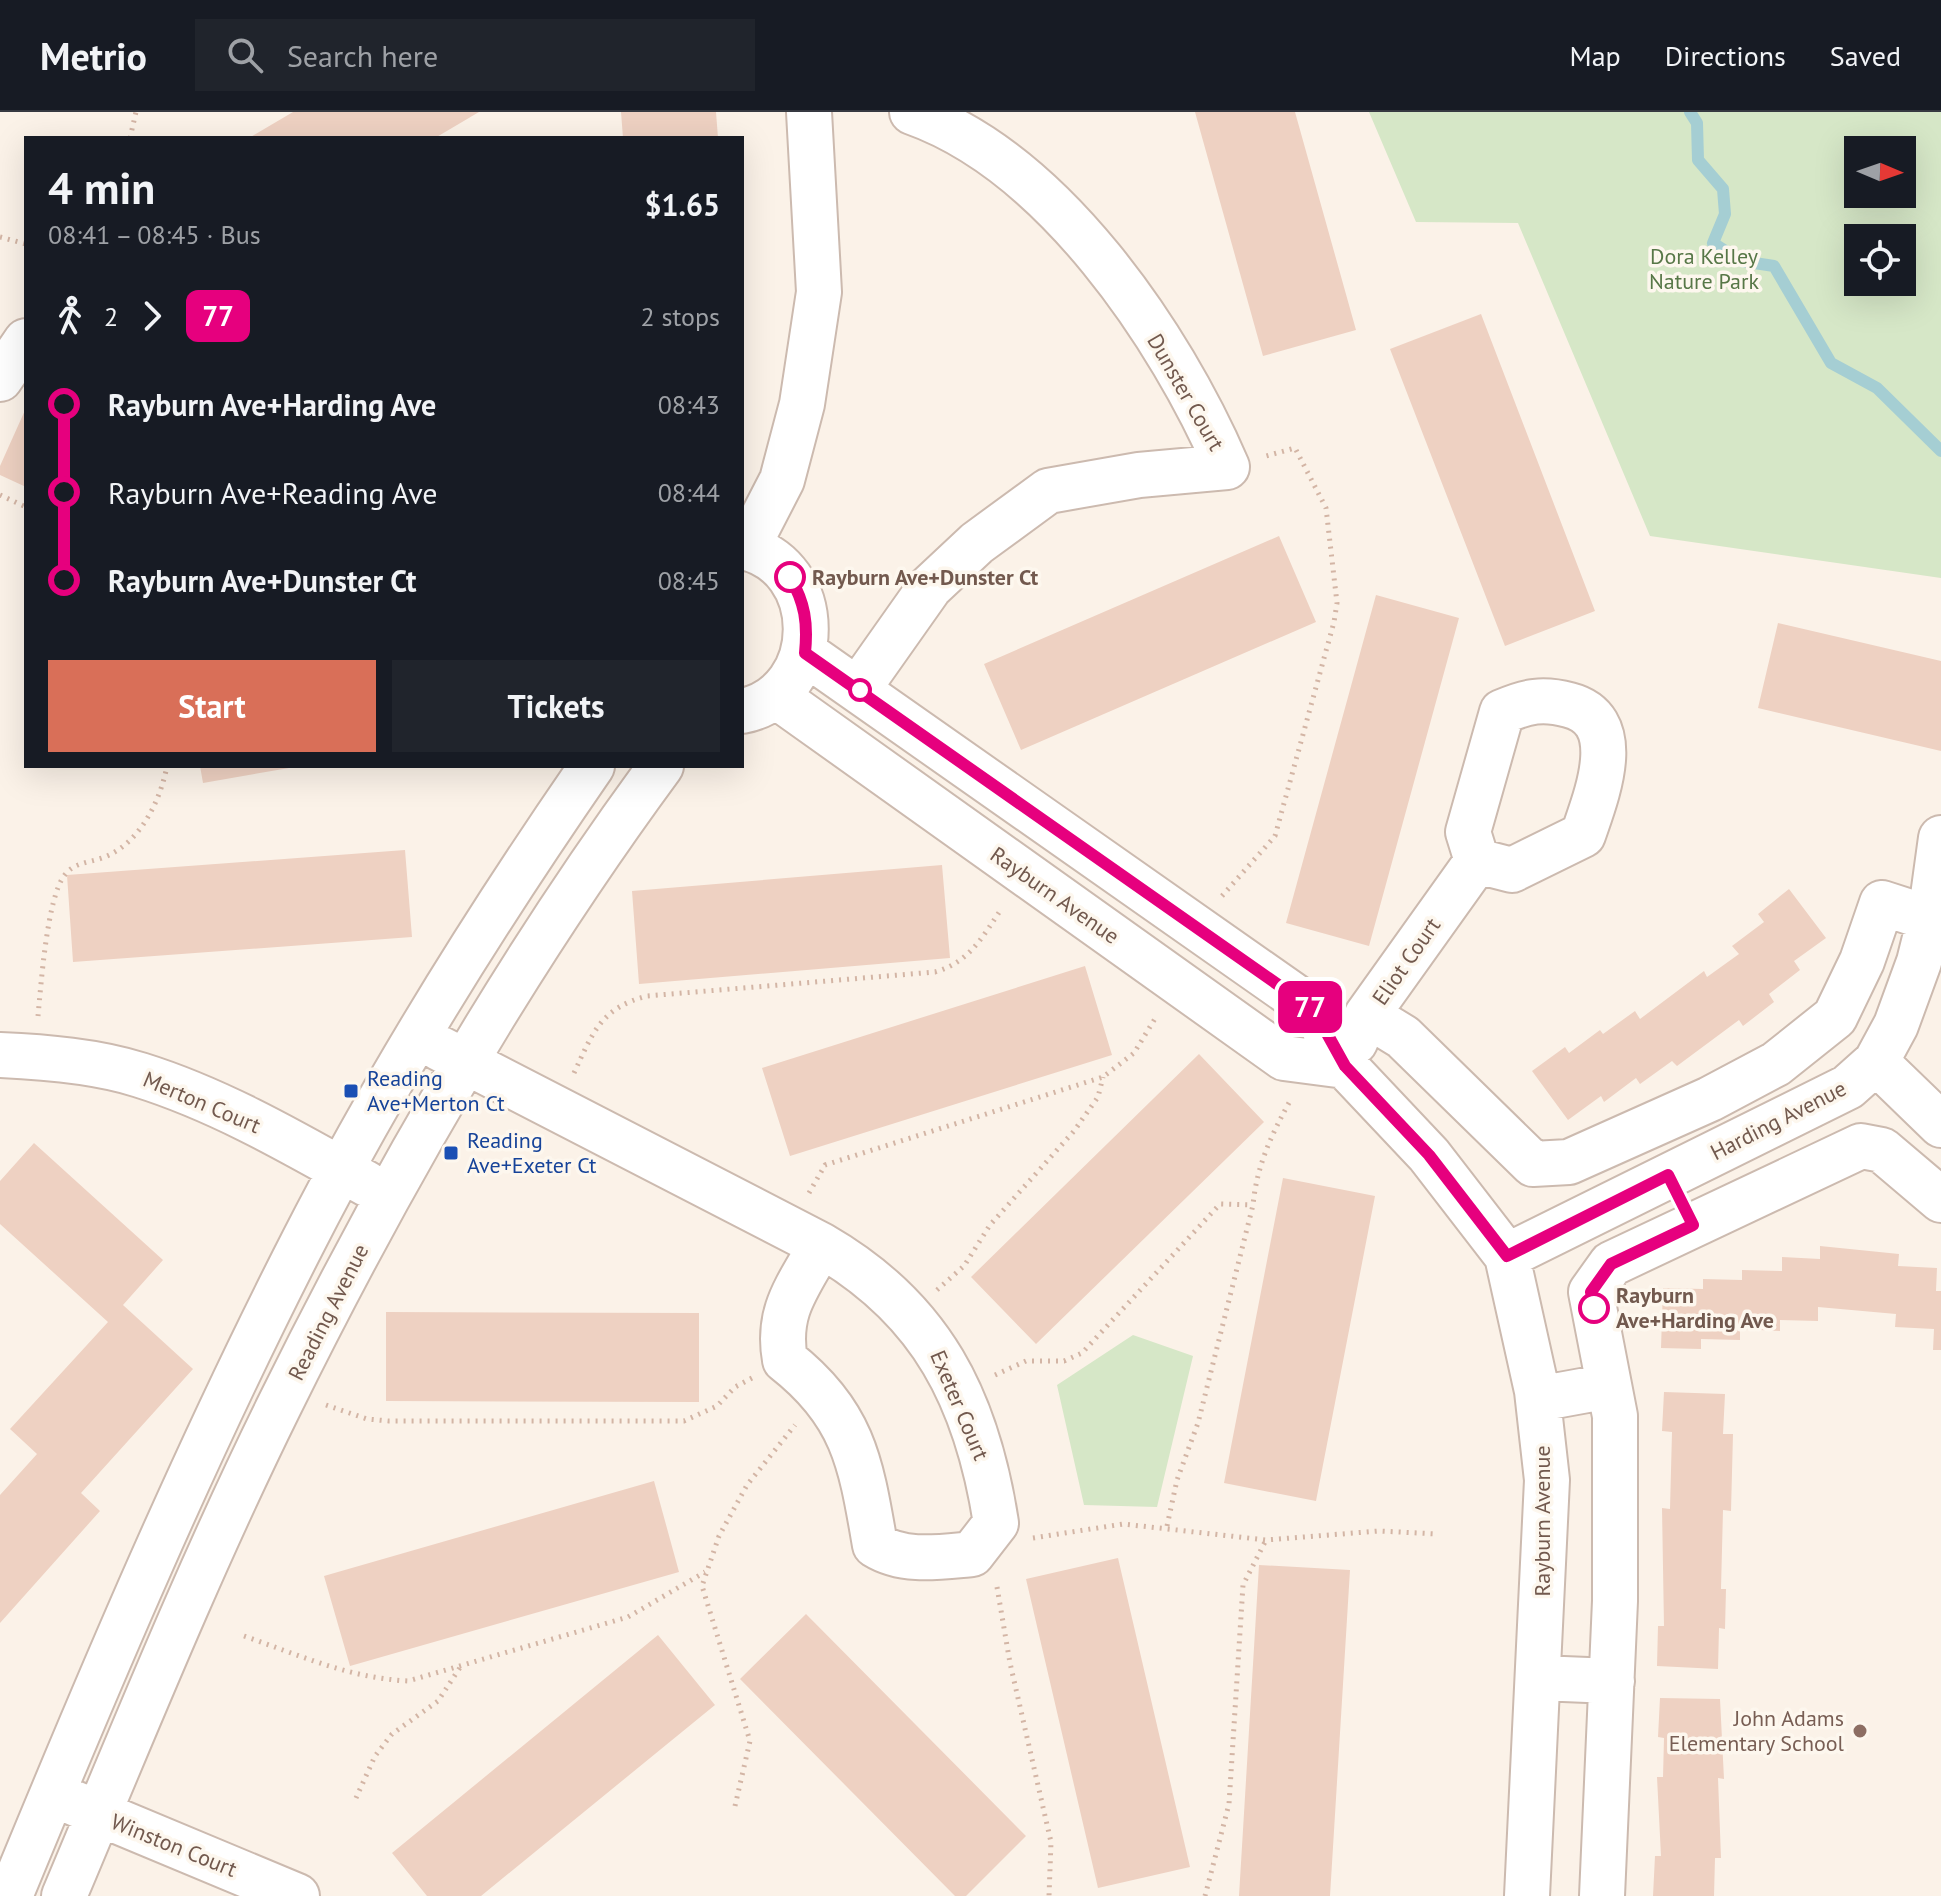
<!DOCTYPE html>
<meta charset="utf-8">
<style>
:root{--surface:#171b24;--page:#20242c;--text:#f1f3f6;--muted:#9ea1a6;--line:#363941;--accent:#d96f58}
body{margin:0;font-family:"PT Sans",sans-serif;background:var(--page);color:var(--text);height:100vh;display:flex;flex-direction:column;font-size:30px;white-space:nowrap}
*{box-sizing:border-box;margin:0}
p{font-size:26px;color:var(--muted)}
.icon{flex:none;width:44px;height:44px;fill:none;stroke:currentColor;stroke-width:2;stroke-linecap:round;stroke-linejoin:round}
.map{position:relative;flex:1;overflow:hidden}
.panel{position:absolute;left:24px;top:24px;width:720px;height:632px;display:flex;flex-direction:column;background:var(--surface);border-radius:0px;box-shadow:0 8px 32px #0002}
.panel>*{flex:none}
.badge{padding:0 16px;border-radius:12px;font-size:28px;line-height:52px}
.needle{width:52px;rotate:92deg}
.buttons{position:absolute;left:1844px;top:24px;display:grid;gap:16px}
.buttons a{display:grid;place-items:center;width:72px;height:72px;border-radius:0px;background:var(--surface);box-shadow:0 8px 32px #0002;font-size:40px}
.map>.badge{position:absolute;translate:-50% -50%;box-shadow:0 0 0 4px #fff}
.legs{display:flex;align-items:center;gap:12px;height:88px;padding:0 24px;font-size:26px}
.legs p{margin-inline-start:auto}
.summary{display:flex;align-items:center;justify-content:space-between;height:136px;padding:0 24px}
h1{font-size:44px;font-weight:600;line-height:60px}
.cta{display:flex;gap:16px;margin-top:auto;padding:16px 24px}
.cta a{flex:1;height:92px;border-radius:0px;background:var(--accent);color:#fff;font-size:32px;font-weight:600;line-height:92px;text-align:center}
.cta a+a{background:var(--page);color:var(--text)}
ul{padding:0 24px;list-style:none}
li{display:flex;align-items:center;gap:28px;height:88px;font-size:30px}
li i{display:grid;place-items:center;width:12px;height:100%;margin:0 10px;background:currentColor}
li i::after{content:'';width:20px;height:20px;margin:-10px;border:6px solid;border-radius:50%;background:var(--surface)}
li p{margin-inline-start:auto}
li:first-child i{background:linear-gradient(#0000 50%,currentColor 0)}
li:last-child i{background:linear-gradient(currentColor 50%,#0000 0)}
header{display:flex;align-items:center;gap:48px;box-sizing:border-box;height:112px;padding:0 40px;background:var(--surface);border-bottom:2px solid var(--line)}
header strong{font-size:38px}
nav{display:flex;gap:44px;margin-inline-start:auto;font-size:28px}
.search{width:560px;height:72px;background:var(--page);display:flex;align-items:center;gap:20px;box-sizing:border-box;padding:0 28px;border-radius:0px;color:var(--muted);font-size:30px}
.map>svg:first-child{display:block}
.green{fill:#d6e7c7;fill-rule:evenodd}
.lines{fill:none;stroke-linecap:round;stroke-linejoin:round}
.stream{stroke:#a5ced3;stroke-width:12}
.building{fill:#eed1c2}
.minor-casing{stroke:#ccbaaf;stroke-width:48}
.path{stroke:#d3b5a5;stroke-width:5;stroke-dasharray:2 6;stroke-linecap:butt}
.minor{stroke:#fff;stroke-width:44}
.line-1-casing{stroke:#fff;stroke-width:18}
.line-1{stroke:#e6007e;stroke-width:12}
.stop-1-dot{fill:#fff;stroke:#e6007e;stroke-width:4}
.transit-dot{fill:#1a4fb4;stroke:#fdf7ee;stroke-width:3}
.education-dot{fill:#8d6e63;stroke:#fdf7ee;stroke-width:3}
.labels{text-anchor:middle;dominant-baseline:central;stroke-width:7;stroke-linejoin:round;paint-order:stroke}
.park-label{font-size:22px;fill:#577747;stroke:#fdf7ee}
.street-label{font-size:22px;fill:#72594e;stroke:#fdf7ee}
.stop-label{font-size:22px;font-weight:bold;fill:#72594e;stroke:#fdf7ee;text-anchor:start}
.transit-label{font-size:22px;fill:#164399;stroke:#fdf7ee;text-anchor:start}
.education-label{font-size:22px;fill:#785e54;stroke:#fdf7ee;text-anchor:end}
</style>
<header>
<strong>Metrio</strong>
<div class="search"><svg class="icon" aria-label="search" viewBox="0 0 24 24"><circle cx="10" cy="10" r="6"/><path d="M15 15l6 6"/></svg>Search here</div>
<nav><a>Map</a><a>Directions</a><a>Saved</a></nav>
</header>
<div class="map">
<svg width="1941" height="1784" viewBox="0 0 1941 1784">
<rect width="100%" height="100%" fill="#fbf2e8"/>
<path class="green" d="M1369,0H1941V466L1650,424L1518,111L1416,110ZM1858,38H1902V82H1858ZM1858,126H1902V170H1858Z
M1133,1223L1193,1244L1157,1395L1084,1393L1057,1273Z"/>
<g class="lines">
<path class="stream" d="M1690,0L1697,11L1698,48L1723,77L1725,102L1713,131L1741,149L1774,154L1831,251L1877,276L1941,339"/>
</g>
<path class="building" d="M293,0H479L435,26H249Z
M621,0H716L718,26H623Z
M1195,0H1295L1356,218L1263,244Z
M1481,202L1595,499L1505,534L1390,237Z
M26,296V375L0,363V354Z
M1279,424L1316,510L1021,638L984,552Z
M1376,483L1459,506L1369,834L1286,811Z
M1778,511L1941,549V639L1758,596Z
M200,654H289V656L203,671Z
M405,738L412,825L73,850L67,763Z
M942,753L950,846L639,872L632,779Z
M1789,777L1826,826L1794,849L1800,858L1769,882L1774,890L1743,914L1739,908L1677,954L1672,949L1640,972L1636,966L1604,990L1601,984L1568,1008L1532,959L1565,935L1569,941L1600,918L1603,922L1635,899L1640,907L1704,859L1707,865L1739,842L1732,834L1764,810L1758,802Z
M1085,854L1112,943L790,1044L762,956Z
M1199,942L1264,1010L1036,1232L971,1165Z
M34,1031L163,1148L123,1193L193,1257L81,1381L100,1399L0,1511V1383L37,1342L10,1317L108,1210L0,1112V1069Z
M1283,1066L1375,1084L1316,1389L1224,1371Z
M1820,1134L1899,1142L1898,1154L1937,1156L1936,1179H1941V1238H1933L1934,1217L1895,1215L1896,1202L1818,1195V1209L1780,1208V1219L1740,1217V1228L1701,1227V1237L1661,1236L1663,1176L1703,1177V1167L1742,1168V1158L1782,1159V1145L1820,1147Z
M386,1200L699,1201V1290L386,1289Z
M1664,1280L1725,1282L1723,1322H1733L1731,1399L1723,1398L1721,1477H1726L1725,1517L1719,1516L1718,1557L1657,1554L1658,1514H1664L1662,1396L1670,1397L1672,1320L1662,1319Z
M654,1369L679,1460L350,1554L324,1464Z
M1118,1446L1190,1755L1098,1776L1026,1467Z
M1259,1453L1350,1458L1330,1784H1239Z
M806,1502L1026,1724L966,1784H955L740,1567Z
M658,1523L715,1593L481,1784H427L392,1741Z
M1660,1586L1720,1587L1724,1667L1718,1666L1721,1746H1715L1714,1784H1653L1655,1744H1661L1657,1665H1663L1664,1626L1658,1625Z"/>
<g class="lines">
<defs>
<path id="minor" d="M0,267L26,229
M742,435C827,452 827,582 742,599
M747,436L782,368L802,292L819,180L809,0
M805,541L1314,898L1345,954L1429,1043L1507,1144L1537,1279L1547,1368L1527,1784
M858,577L930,475L977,431L1048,379L1139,363L1227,355C1170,223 1053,50 912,0
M776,584L1284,946L1345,954
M1367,903L1403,925L1533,1052L1569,1050L1710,987L1776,952L1835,905L1862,849L1882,791L1941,810
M1355,930L1367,903L1477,749L1468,720L1502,600C1527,589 1543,586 1569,593C1627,608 1597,682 1583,723L1512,758L1477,749
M439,936L821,1133
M0,943C45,945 97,949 140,963C220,988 294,1031 367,1072
M1876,950L1941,1013
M821,1133C932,1197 977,1288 996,1411L972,1442C939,1445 904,1451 875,1433C861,1352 854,1302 785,1248C776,1199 798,1175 821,1133Z
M1507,1144L1848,975L1876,950L1896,913L1919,850L1930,806L1941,726
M1538,1287L1609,1274
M1539,1566L1612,1569
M74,1691L297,1784
M10,1784C101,1563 194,1343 303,1130C387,965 487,806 592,654
M64,1784C133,1620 200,1454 279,1294C389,1071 513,855 661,654
M1602,1784L1615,1489V1304L1591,1180L1611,1152L1861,1034L1882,1038L1941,1088"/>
</defs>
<use href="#minor" class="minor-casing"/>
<path class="path" d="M130,26L136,0
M0,125L26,132
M0,383L26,395
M1222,784L1275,724L1334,510L1337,491L1326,396L1295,336L1266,344
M38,904C41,873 47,787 64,764C73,751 87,751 102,746C139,733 160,690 167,654
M574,961C593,920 601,896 647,884L935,860C970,850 983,824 1002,796
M809,1081L825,1053L1103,965L1134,941L1156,905
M937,1178L964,1154L990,1113L1074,1019L1098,985L1103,965
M995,1263L1026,1249H1064L1082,1241L1220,1092L1253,1093
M326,1293L367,1307L389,1309H684L717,1294L735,1275L752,1266
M1167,1414L1177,1368L1198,1311L1253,1093C1257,1052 1272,1022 1291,987
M1033,1426L1123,1412L1266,1428L1379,1419L1437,1422
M997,1475L1010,1551L1051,1730L1049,1784
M244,1524C299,1543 349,1566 408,1569L628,1505L705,1460
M356,1686L375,1644L392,1622L438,1589L461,1554
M735,1694L750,1629L702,1474L719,1424L747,1373L795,1313
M1205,1784L1229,1692L1243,1473L1266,1428"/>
<use href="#minor" class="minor"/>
</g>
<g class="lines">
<defs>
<path id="line-1" d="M790,465C805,491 808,511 805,541L1314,898L1345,954L1429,1043L1507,1144L1668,1063L1693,1113L1611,1152L1591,1180L1594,1196"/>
</defs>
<use href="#line-1" class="line-1-casing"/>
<use href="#line-1" class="line-1"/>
</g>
<g class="stop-1-dot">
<circle cx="790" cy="465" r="14"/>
<circle cx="860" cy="578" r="10"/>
<circle cx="1594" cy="1196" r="14"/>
</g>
<g class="transit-dot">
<rect x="343" y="971" width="16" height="16" rx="4"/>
<rect x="443" y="1033" width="16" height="16" rx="4"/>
</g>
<circle class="education-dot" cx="1860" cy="1619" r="8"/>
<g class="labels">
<g class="park-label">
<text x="1704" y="144">Dora Kelley<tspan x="1704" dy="25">Nature Park</tspan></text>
</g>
<g class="street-label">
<text transform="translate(1186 280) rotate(60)">Dunster Court</text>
<text transform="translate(1055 783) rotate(35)">Rayburn Avenue</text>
<text transform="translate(1406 849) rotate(-55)">Eliot Court</text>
<text transform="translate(202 990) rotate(23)">Merton Court</text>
<text transform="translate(1778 1008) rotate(-27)">Harding Avenue</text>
<text transform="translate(328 1200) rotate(-63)">Reading Avenue</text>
<text transform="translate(960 1293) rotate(67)">Exeter Court</text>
<text transform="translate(1542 1409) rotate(-90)">Rayburn Avenue</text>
<text transform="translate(174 1733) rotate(22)">Winston Court</text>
</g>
<g class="stop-label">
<text x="812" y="465">Rayburn Ave+Dunster Ct</text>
<text x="1616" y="1183">Rayburn<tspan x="1616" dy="25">Ave+Harding Ave</tspan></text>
</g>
<g class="transit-label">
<text x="367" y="966">Reading<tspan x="367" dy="25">Ave+Merton Ct</tspan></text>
<text x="467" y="1028">Reading<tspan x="467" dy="25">Ave+Exeter Ct</tspan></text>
</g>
<g class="education-label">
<text x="1844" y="1606">John Adams<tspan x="1844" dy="25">Elementary School</tspan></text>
</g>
</g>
</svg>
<div class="buttons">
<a><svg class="needle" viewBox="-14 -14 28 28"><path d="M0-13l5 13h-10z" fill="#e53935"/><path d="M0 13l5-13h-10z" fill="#9ea1a6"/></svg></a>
<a><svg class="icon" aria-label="locate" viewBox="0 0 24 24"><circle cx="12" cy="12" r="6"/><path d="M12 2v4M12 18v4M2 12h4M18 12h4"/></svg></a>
</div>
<b class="badge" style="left:1310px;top:895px;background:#e6007e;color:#fff">77</b>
<section class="panel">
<div class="summary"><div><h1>4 min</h1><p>08:41 – 08:45 · Bus</p></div><b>$1.65</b></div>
<div class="legs"><svg class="icon" aria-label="walk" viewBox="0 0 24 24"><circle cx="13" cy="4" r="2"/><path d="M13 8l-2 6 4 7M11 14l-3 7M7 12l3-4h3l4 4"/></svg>2<svg class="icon" aria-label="forward" viewBox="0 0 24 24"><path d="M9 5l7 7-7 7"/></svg><b class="badge" style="background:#e6007e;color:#fff">77</b><p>2 stops</p></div>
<ul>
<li><i style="color:#e6007e"></i><b>Rayburn Ave+Harding Ave</b><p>08:43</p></li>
<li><i style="color:#e6007e"></i><span>Rayburn Ave+Reading Ave</span><p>08:44</p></li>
<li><i style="color:#e6007e"></i><b>Rayburn Ave+Dunster Ct</b><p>08:45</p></li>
</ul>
<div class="cta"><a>Start</a><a>Tickets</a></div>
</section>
</div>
